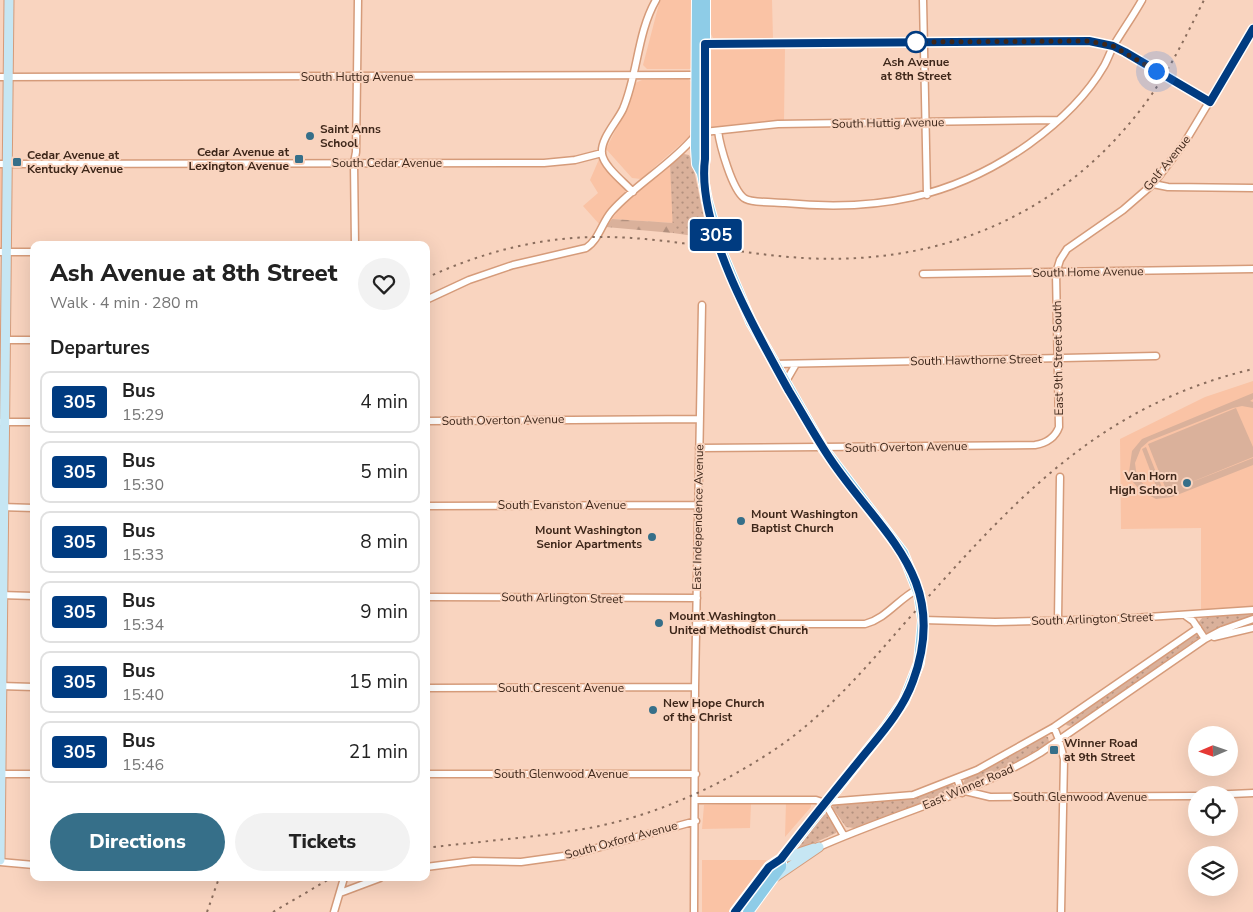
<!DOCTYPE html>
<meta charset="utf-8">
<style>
:root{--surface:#fff;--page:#f2f2f2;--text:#222;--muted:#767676;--line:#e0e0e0;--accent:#366f89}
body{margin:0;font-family:"Nunito Sans",sans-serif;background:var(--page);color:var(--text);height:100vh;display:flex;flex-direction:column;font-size:19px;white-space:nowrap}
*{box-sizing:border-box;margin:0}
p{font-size:16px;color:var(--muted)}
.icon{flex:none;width:28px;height:28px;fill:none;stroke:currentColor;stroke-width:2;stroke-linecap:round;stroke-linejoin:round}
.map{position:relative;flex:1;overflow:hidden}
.drawer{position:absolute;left:30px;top:241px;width:400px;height:640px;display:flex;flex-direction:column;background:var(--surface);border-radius:10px;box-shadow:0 5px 20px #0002}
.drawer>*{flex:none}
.badge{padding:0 10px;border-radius:4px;font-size:18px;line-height:32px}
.needle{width:32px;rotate:268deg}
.fabs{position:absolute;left:1188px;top:726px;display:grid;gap:10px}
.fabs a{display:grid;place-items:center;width:50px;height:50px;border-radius:50%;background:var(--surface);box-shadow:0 5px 20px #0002;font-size:25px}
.you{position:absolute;width:25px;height:25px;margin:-12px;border:4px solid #fff;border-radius:50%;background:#1a73e8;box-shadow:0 0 0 8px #1a73e833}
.map>.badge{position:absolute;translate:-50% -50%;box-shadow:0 0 0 2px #fff}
h2{padding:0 20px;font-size:19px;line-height:45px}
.round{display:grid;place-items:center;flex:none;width:52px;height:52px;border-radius:26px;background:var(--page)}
.headline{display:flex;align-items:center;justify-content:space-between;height:85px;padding:0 20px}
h1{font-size:24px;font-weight:800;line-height:38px}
.primary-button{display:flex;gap:10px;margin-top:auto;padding:10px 20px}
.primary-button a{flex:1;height:58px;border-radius:30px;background:var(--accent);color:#fff;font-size:20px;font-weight:800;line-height:58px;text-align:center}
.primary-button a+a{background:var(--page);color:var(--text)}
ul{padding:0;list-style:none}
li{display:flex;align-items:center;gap:15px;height:62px;margin:0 10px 8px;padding:0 10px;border:2px solid var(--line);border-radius:10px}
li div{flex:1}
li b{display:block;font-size:19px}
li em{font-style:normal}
li .badge{min-width:55px;font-weight:700;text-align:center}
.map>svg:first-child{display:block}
.built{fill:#fac3a5}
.grass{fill:url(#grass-dots)}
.forest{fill:url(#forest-firs)}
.pitch{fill:#dab19b}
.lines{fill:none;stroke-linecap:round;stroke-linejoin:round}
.street-casing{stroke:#d59b7a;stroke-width:9}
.secondary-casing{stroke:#d59b7a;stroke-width:11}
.primary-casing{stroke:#fff;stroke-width:12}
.street{stroke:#fff;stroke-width:6}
.secondary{stroke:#c6e6f3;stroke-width:9}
.primary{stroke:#8ecce7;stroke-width:10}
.rail{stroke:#8a6d5d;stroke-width:2;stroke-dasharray:2.5 5;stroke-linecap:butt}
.street-bridge-casing{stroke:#d59b7a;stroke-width:9;stroke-linecap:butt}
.primary-bridge-casing{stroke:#fff;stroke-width:12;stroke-linecap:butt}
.street-bridge{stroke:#fff;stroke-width:6}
.primary-bridge{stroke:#8ecce7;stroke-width:10}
.line-casing{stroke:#fff;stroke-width:11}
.line{stroke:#003b80;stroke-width:8}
.walk{stroke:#3e271a;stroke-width:5;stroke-dasharray:0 9}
.stop-dot{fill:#fff;stroke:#003b80;stroke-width:2.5}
.poi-dot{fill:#366f89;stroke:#f9d4bf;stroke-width:2}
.labels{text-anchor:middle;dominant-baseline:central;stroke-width:4;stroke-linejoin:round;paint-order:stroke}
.stop-label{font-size:12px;font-weight:bold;fill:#3e271a;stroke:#f9d4bf}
.street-label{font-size:12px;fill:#3e271a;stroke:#f9d4bf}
.poi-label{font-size:12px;font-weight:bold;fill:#3e271a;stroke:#f9d4bf;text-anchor:start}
</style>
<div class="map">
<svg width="1253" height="912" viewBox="0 0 1253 912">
<defs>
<pattern id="grass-dots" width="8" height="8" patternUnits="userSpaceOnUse" patternTransform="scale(1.25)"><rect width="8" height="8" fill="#dab19b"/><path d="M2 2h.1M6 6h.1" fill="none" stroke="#b2907e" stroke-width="1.8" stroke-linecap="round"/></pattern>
<pattern id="forest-firs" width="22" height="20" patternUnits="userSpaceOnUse" patternTransform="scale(1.25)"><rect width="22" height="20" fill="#dab19b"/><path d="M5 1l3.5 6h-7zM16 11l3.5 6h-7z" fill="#b2907e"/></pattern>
</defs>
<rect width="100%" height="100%" fill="#f9d4bf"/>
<path class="built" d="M660,0H694V65L690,69H647L643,65Z
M710,0H772L773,39L713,38L710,32Z
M785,47L784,121L710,129L708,126V50L715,47Z
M688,79L693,83L692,129L690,136L641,179L632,178L606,149L626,109L635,83L642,80Z
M600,157L627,190L612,205L600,225L583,206L598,193L590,180Z
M670,164L674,223L612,219L620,208Z
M0,166H6L5,246L0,249Z
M1253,381V606L1201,611V528L1121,529L1120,439L1205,397Z
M786,802H807L811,803V807L785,837Z
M751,803L750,828L702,829L704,805Z
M702,860H767L730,912H702Z"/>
<path class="grass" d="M684,154L689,155L692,160L708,238L673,233L670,164Z
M1253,612V617L1207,634L1198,623L1202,618Z
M1198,632L1200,637L1079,722L1070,726L1066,725L1069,720Z
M1045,736L1048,737L1049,742L1044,746L1001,770L968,785L963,784L965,779Z
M952,784L956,787L955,790L854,828L846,827L832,807L837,803C882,803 910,800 952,784Z
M826,814L837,830L836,833L801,849L798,848L823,815Z"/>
<path class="forest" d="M612,219L674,223L673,233L606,227Z"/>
<path class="pitch" d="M1253,393V399L1250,401L1253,402V408L1242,406L1233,408L1149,441L1141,448L1135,463L1137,478L1151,491L1164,493L1253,458V465L1172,497L1156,499L1141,491L1133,482L1129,472L1132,451L1142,439Z
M1236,408L1253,447V457L1167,492L1148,444Z
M1146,447L1163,490L1161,491L1159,485L1156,486L1142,449Z"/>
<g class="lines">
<defs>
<path id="street" d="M923,0L927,195
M703,44L1089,41L1113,46L1125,52
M0,77L699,75
M718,131C720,146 732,189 744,198C750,203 776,202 785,203C876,212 953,198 1029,144C1058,123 1086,97 1104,66C1108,59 1110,52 1114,45C1123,30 1133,16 1142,0
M704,132L778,124L1058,120
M0,164L544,163L575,160L602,153
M1153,184L1168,187L1253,188
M633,192C624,182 604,167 602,154C600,139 617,122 623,109C638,74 637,33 656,0
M355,245L354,163L356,152L358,0
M0,252H34
M923,274L1253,269
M426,300L469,280L513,265L586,248C599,240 602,222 612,211C637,183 671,165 695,136
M6,340H34
M774,364L1156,356
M785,383L796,364
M426,421L700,419
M0,422H34
M699,448L1035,445C1047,443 1055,438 1059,427L1056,273L1060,260L1067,249L1123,210L1153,184L1185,142L1253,29
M426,506L699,505
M0,507L34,508
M0,595L34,596
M426,597L697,598
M1186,616L1193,621L1205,639
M923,620L995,622L1118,619L1253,610
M1058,620L1060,477
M697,624H865C887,618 898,599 918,589
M1214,637L1253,628
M0,686L34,687
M426,688L695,687
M1054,727L1059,740L1064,759L1061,912
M0,774H34
M426,774H696
M957,778L962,793
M965,791L990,797L1196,796
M1209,795L1253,793
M696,800H816L825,803L844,836
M826,802L913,795L977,770L1054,727L1198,628
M819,847C893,814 970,795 1040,753L1205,639L1222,630L1253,619
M0,862L34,865
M426,867L473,861L521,862L571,855L696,821
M340,893L380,878
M334,912L344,878
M694,912L695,687L702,305"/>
<path id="secondary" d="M781,859L814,848
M0,860L9,0
M775,877L819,847"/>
<path id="primary" d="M697,0L696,148L697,164L702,173
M705,0V159L702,173L707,200
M735,912L769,867L781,859
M748,912L781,867V859L794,843L886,727L904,701L919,663L923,620L919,594L903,553L823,448L751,322"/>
</defs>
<use href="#street" class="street-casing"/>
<use href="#secondary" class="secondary-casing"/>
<use href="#primary" class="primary-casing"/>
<use href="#street" class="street"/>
<use href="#secondary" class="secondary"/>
<use href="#primary" class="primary"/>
<path class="rail" d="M426,278C480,253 536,238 595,237C657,236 718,250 779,256C929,272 1064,220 1152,94C1172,65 1188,32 1204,0
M426,848C480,841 535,838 589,828C654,816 716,788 771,752C823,718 863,671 903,625C1008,508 1092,407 1253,369
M207,912L219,878
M273,912L331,878"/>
<defs>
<path id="street-bridge" d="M1125,52L1202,98"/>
<path id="primary-bridge" d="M707,200L722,253L751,322"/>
</defs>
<use href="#street-bridge" class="street-bridge-casing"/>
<use href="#primary-bridge" class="primary-bridge-casing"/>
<use href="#street-bridge" class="street-bridge"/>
<use href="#primary-bridge" class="primary-bridge"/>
</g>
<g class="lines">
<defs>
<path id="line" d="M735,912L769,867L781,859C806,826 833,793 859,761C879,736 902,712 913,681C951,578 881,534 831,460C816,438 803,414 789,391C756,332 696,227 705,159V44L1089,41L1113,46L1125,52L1210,102L1253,29"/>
</defs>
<use href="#line" class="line-casing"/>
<use href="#line" class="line"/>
<path class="walk" d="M916,42L1089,41L1113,46L1156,71"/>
</g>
<circle class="stop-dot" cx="916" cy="42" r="10"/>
<g class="poi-dot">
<circle cx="310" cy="136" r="5"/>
<rect x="294" y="154" width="10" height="10" rx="2.5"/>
<rect x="12" y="157" width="10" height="10" rx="2.5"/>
<circle cx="1187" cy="483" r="5"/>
<circle cx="741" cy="521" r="5"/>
<circle cx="652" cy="537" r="5"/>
<circle cx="659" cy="623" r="5"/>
<circle cx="653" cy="710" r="5"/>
<rect x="1049" y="745" width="10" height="10" rx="2.5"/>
</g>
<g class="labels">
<g class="stop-label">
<text x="916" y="62">Ash Avenue<tspan x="916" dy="14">at 8th Street</tspan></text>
</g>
<g class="street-label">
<text x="357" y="77">South Huttig Avenue</text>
<text transform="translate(888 123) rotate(-1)">South Huttig Avenue</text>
<text x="387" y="163">South Cedar Avenue</text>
<text transform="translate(1167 163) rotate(-51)">Golf Avenue</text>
<text transform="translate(1088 272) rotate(-1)">South Home Avenue</text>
<text transform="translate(1058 358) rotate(-91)">East 9th Street South</text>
<text transform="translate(976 360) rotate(-1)">South Hawthorne Street</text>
<text transform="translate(503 420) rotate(-1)">South Overton Avenue</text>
<text transform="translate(906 447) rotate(-1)">South Overton Avenue</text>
<text x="562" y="505">South Evanston Avenue</text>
<text transform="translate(698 517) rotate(-89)">East Independence Avenue</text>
<text transform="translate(562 598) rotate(1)">South Arlington Street</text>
<text transform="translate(1092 619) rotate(-2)">South Arlington Street</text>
<text x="561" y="688">South Crescent Avenue</text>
<text x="561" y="774">South Glenwood Avenue</text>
<text transform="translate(968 787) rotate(-23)">East Winner Road</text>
<text x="1080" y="797">South Glenwood Avenue</text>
<text transform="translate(621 840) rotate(-15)">South Oxford Avenue</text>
</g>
<g class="poi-label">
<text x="320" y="129">Saint Anns<tspan x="320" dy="14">School</tspan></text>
<text x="289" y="152" text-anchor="end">Cedar Avenue at<tspan x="289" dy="14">Lexington Avenue</tspan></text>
<text x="27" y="155">Cedar Avenue at<tspan x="27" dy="14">Kentucky Avenue</tspan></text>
<text x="1177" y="476" text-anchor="end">Van Horn<tspan x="1177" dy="14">High School</tspan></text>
<text x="751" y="514">Mount Washington<tspan x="751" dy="14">Baptist Church</tspan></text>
<text x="642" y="530" text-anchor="end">Mount Washington<tspan x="642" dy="14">Senior Apartments</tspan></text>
<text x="669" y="616">Mount Washington<tspan x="669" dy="14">United Methodist Church</tspan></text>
<text x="663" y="703">New Hope Church<tspan x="663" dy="14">of the Christ</tspan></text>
<text x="1064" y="743">Winner Road<tspan x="1064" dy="14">at 9th Street</tspan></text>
</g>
</g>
</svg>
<div class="fabs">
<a><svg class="needle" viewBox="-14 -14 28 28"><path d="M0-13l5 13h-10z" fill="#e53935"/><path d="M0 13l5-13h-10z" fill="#767676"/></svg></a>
<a><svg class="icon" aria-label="locate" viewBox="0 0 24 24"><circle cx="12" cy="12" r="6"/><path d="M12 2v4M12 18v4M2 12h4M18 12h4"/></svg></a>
<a><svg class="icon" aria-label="layers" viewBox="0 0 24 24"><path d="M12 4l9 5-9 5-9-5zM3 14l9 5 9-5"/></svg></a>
</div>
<div class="you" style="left:1156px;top:71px"></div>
<b class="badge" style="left:716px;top:235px;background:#003b80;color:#fff">305</b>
<section class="drawer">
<div class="headline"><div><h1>Ash Avenue at 8th Street</h1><p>Walk · 4 min · 280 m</p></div><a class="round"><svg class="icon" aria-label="heart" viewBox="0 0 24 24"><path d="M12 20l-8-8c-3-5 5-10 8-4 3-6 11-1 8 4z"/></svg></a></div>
<h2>Departures</h2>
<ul>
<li><span class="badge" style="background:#003b80;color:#fff">305</span><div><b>Bus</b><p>15:29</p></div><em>4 min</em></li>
<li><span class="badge" style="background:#003b80;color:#fff">305</span><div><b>Bus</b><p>15:30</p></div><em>5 min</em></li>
<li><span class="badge" style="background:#003b80;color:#fff">305</span><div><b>Bus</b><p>15:33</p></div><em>8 min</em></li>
<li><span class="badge" style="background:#003b80;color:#fff">305</span><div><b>Bus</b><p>15:34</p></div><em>9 min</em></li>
<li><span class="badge" style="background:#003b80;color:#fff">305</span><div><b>Bus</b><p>15:40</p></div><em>15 min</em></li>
<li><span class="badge" style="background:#003b80;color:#fff">305</span><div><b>Bus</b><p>15:46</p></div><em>21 min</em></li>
</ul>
<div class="primary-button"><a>Directions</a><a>Tickets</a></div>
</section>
</div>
